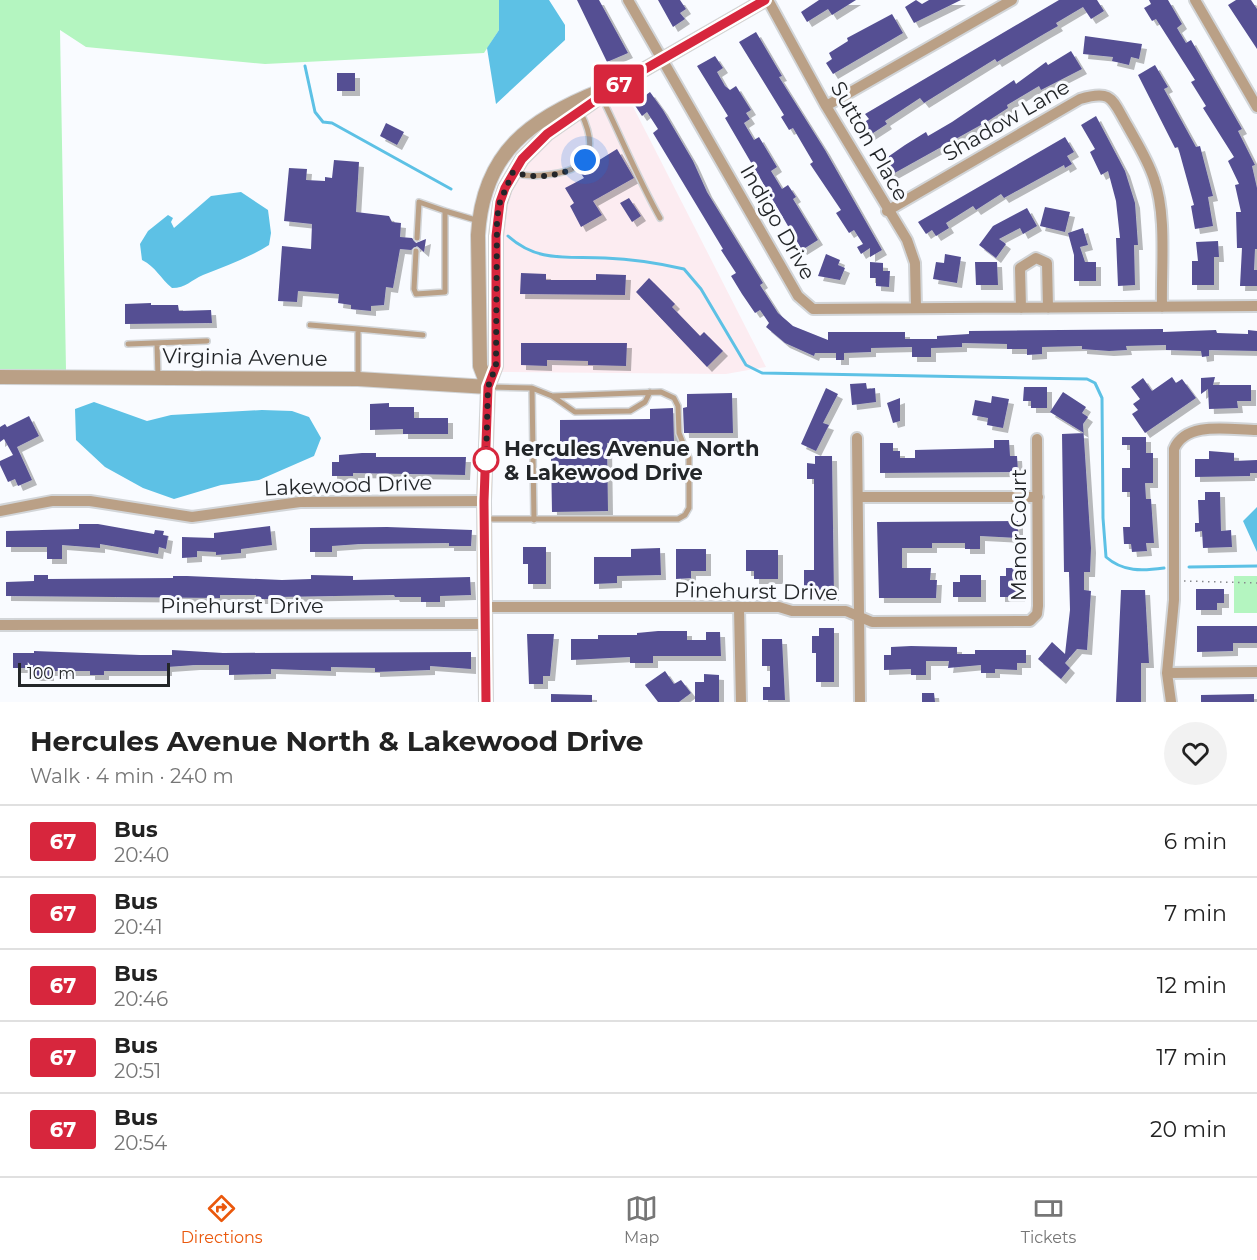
<!DOCTYPE html>
<meta charset="utf-8">
<style>
:root{--surface:#fff;--page:#f2f2f2;--text:#222;--muted:#767676;--line:#e0e0e0;--accent:#ea580c}
body{margin:0;font-family:Montserrat,sans-serif;background:var(--page);color:var(--text);height:100vh;display:flex;flex-direction:column;font-size:22px;white-space:nowrap}
*{box-sizing:border-box;margin:0}
p{font-size:20px;color:var(--muted)}
.icon{flex:none;width:33px;height:33px;fill:none;stroke:currentColor;stroke-width:2;stroke-linecap:round;stroke-linejoin:round}
.map{position:relative;height:702px;overflow:hidden}
.panel{display:flex;flex-direction:column;background:var(--surface);flex:1}
.panel>*{flex:none}
.badge{padding:0 12px;border-radius:4px;font-size:21px;line-height:39px}
.scale{position:absolute;left:18px;bottom:15px;width:152px;box-sizing:border-box;padding-left:6px;border:3px solid #232629;border-top:0;font-size:16px;line-height:21px;white-space:nowrap;color:#232629;-webkit-text-stroke:4px #f9fbff;paint-order:stroke}
.you{position:absolute;width:30px;height:30px;margin:-15px;border:4px solid #fff;border-radius:50%;background:#1a73e8;box-shadow:0 0 0 9px #1a73e833}
.map>.badge{position:absolute;translate:-50% -50%;box-shadow:0 0 0 3px #fff}
.round{display:grid;place-items:center;flex:none;width:63px;height:63px;border-radius:32px;background:var(--page)}
.summary{display:flex;align-items:center;justify-content:space-between;height:102px;padding:0 30px}
h1{font-size:28px;font-weight:700;line-height:45px}
ul{padding:0;list-style:none}
li{display:flex;align-items:center;gap:18px;height:72px;padding:0 30px;border-top:2px solid var(--line)}
li div{flex:1}
li b{display:block;font-size:22px}
li em{font-style:normal}
li .badge{min-width:66px;font-weight:700;text-align:center}
.menu{display:flex;justify-content:space-around;align-items:center;height:84px;border-top:2px solid var(--line);background:var(--surface);font-size:16px;color:var(--muted)}
.menu a{display:grid;justify-items:center;gap:3px}
.menu .current{color:var(--accent)}
.map>svg:first-child{display:block}
.commercial{fill:#fcecf1}
.green{fill:#b4f5c0}
.water{fill:#5dc1e5}
.lines{fill:none;stroke-linecap:round;stroke-linejoin:round}
.stream{stroke:#5dc1e5;stroke-width:3}
.building{fill:#555093;filter:url(#shadow)}
.service-casing{stroke:#d2d5d8;stroke-width:8}
.minor-casing{stroke:#d2d5d8;stroke-width:14}
.tertiary-casing{stroke:#d2d5d8;stroke-width:16}
.path{stroke:#86888c;stroke-width:1.5;stroke-dasharray:1.5 4.5;stroke-linecap:butt}
.service{stroke:#baa086;stroke-width:5}
.minor{stroke:#baa086;stroke-width:10}
.tertiary{stroke:#baa086;stroke-width:14}
.line-casing{stroke:#fff;stroke-width:14}
.line{stroke:#d7263d;stroke-width:9}
.walk{stroke:#232629;stroke-width:6;stroke-dasharray:0 10.8}
.stop-dot{fill:#fff;stroke:#d7263d;stroke-width:3}
.labels{text-anchor:middle;dominant-baseline:central;stroke-width:6;stroke-linejoin:round;paint-order:stroke}
.street-label{font-size:21px;fill:#232629;stroke:#f9fbff}
.stop-label{font-size:21px;font-weight:bold;fill:#232629;stroke:#f9fbff;text-anchor:start}
</style>
<div class="map">
<svg width="1257" height="702" viewBox="0 0 1257 702">
<defs>
<filter id="shadow"><feDropShadow dx="5" dy="5" stdDeviation="0" flood-color="#0004"/></filter>
</defs>
<rect width="100%" height="100%" fill="#f9fbff"/>
<path class="commercial" d="M624,89L766,367L726,374L499,372L502,219L509,190L526,163L550,139Z"/>
<path class="green" d="M0,0H499V30L484,53L265,64L86,47L60,30L66,370H0Z
M1234,576H1257V613H1234Z"/>
<path class="water" d="M499,0H549L565,25V40L496,104L487,48L499,30Z
M241,192L268,210L271,233L269,245C248,258 226,266 203,275C191,280 186,288 172,288C160,278 156,267 142,260L140,244L148,231L168,215L173,218L171,222L174,228L211,196Z
M94,402L147,421L171,415L262,410L292,411L309,417L321,438L314,456L259,480L221,485L174,499L143,488L105,467L76,440L75,409Z
M1257,507V552L1243,521Z"/>
<g class="lines">
<path class="stream" d="M305,66L315,112L323,122L332,123L451,189
M508,236C538,263 567,256 605,258C631,259 658,263 684,269L701,289L746,365L762,373L1087,379L1095,383L1102,398L1103,518L1106,557C1123,572 1142,571 1164,568
M1189,567L1257,566"/>
</g>
<path class="building" d="M577,0H599L628,53L607,62Z
M658,0H680L686,9L680,13L685,19L673,27Z
M819,0H856L832,15L828,9L807,22L801,12Z
M916,0L922,4L929,0H961L914,23L905,7Z
M1059,0H1097L1104,11L1091,19L1083,7L1056,23L1058,26L1044,34L997,62L995,59L924,103L920,98L885,121L887,124L870,135L863,123L869,119L865,114Z
M1149,0H1168L1182,24L1177,28L1186,43L1191,40L1242,129L1238,131L1255,165L1252,166L1257,188V249H1255L1254,270H1257V286H1240L1242,248H1237L1236,212H1241L1235,185L1239,184L1228,161L1234,157L1203,108L1206,106L1191,82L1195,80L1156,19L1152,21L1144,8L1151,4Z
M1236,0H1251L1257,9V49L1228,5Z
M892,14L903,33L833,74L826,63L832,59L829,53L848,41L847,38Z
M756,32L782,76L779,77L825,150L882,250L870,257V248L861,254L857,247L863,244L854,230L849,233L836,213L841,210L810,164L813,162L793,128L789,130L781,117L784,115L739,42Z
M1085,36L1142,44L1139,59L1131,57L1129,65L1112,61L1113,57L1083,54Z
M1071,51L1082,69L1041,90L1039,86L1007,105L1008,108L988,121L891,175L882,161L905,145L926,132L928,136L952,122L1014,80L1016,84L1046,62L1048,65Z
M715,56L723,68L717,72L725,86L730,90L736,86L751,110L746,113L750,119L744,123L754,140L759,137L777,167L771,171L782,189L788,185L796,197L793,199L818,240L802,250L725,118L728,116L697,66Z
M1155,65L1168,87L1164,89L1196,147L1200,146L1213,196L1208,197L1213,226L1195,229L1191,206L1194,205L1178,147L1175,148L1138,75Z
M337,73H355V91H337Z
M650,92L663,110L693,161L707,192L763,283L760,285L778,313L793,326L828,340V332H905V339H937V336L969,334V331L1163,329V332L1216,330L1217,333L1248,334V330L1257,331V351L1209,350V356L1202,357L1201,351L1166,350V345L1126,346L1127,350L1109,351L1082,349V346L1042,347V354L1027,355V349H1007V344L962,343V347L931,348V357H912V347L871,348V352L844,353V360H836V353H815L814,356L785,343L766,327L769,323L760,310L755,313L742,294L731,276L736,273L721,250L723,249L653,133L658,129L647,112L642,116L634,104Z
M1096,116L1125,171L1135,203L1138,245H1134L1135,285L1118,286L1116,238H1120L1116,201L1108,171L1101,175L1090,152L1095,149L1081,125Z
M386,123L404,132L397,145L380,136Z
M1065,137L1074,152L1067,156L1072,164L1065,168L1064,165L1004,198L1001,194L976,210L973,206L946,223L949,228L936,236L932,230L926,234L918,222Z
M617,149L634,178L593,201L602,215L581,227L570,206L574,203L565,188L584,178L580,172Z
M334,160L359,162L356,212L389,216L392,222L401,223L400,237L412,238L416,243L426,239L424,252L417,246L411,250L400,249L393,288L386,287L384,305L371,306V311L351,309V305L338,303L339,294L298,291L297,302L278,301L282,246L311,249L312,224L284,221L289,168L307,169L306,180L325,181V177L332,178Z
M629,198L641,216L632,222L620,203Z
M1045,207L1070,212L1065,232L1040,226Z
M1027,208L1037,226L1023,234L1020,228L999,239L1006,244L996,258L979,245L993,226Z
M1083,228L1088,245L1080,247L1085,262H1096V281H1074V255L1068,233Z
M1218,241L1219,257H1214V285H1192V261H1198L1196,242Z
M826,254L840,260L838,265L845,268L840,280L818,276Z
M945,254L961,257L957,283L933,279L936,262L944,263Z
M870,262L883,263V271H890L889,287L876,286V278H870Z
M975,262H997L998,285H976Z
M521,273L546,274V280H596V274L626,275L625,295L520,294Z
M649,278L675,304L672,307L700,336L704,332L723,351L707,367L636,292Z
M151,303V305H178L179,311L211,310L212,323L125,324V304Z
M521,343H627L626,366L588,365V361L547,360V366L521,365Z
M1172,377L1176,383L1182,379L1196,398L1145,433L1132,414L1138,410L1133,404L1140,399L1131,387L1143,378L1152,391Z
M1215,377L1213,385H1251V401H1237L1238,408L1209,409L1208,389L1201,394V378Z
M866,383L867,389L875,388L876,402L852,405L850,384Z
M1024,387H1047V408H1031V401H1023Z
M826,388L838,394L823,423L829,425L816,451L801,444Z
M1063,392L1086,407L1082,413L1088,417L1083,424L1091,548L1090,572H1084V590L1091,591L1087,650L1077,649L1065,663L1070,668L1061,679L1038,659L1052,642L1065,654L1070,610L1069,572H1064L1062,434L1084,433L1050,412Z
M732,393L733,433H684L683,408L687,407V394Z
M992,396L1009,399L1003,428L987,425L988,418L972,415L975,400L991,403Z
M900,398V421L893,423L887,403Z
M389,403V407H414V418H448V434H403V429L370,430V404Z
M673,408L674,441L607,443L608,511L552,512L551,455H560V420L650,419V409Z
M29,416L39,436L17,447L32,480L18,486L15,479L8,482L0,465V461L13,455L4,439L0,442V427L5,424L7,427Z
M1122,437H1146V453H1153V483H1145L1146,499H1151L1154,543H1146L1147,551L1132,552L1131,544H1124L1123,527H1130V492H1122V468H1130V445H1122Z
M994,440H1009L1010,456H1017L1018,472L880,473V443H893V451H900V458H915V450L994,448Z
M1209,451L1234,453V461L1257,460V473H1250V476L1195,477V459H1209Z
M362,453H376V457H466L465,475L353,473V476H332V462H339V455Z
M815,456H832L834,596H812V588H804V570H814V479H807V463L815,464Z
M1205,492H1220L1221,531L1231,530L1232,547L1203,548L1202,531L1195,532V523H1199L1198,500H1205Z
M1018,521V538L980,536V549H965V543H932V548H902V568H931L930,580H937L936,598H879L877,522Z
M79,524H98L154,534L155,530L164,531L163,535L168,536L166,549L159,547L158,554L100,544V548L62,545V559H47V547H6V531L79,529Z
M270,526L272,545L241,549V553L216,555V552L197,551V557L182,558V537L214,538V533Z
M387,527L472,530L471,546H449V543L360,544L332,546V552H310V528Z
M523,547H546V584H528V564H523Z
M660,548L661,575L617,576V583L594,584V557H631V549Z
M676,549H706V571H691V578L676,579Z
M746,550H778V579H754V571H746Z
M1006,568H1019L1020,597H1000V576H1006Z
M34,575H48V579L173,578V576H187L282,580L311,579V575L353,576V580L470,577L471,595L440,596V602H421V597H395L394,595L277,597V599H256V595H220V598L6,596V582L34,581Z
M960,575H981V597H953V582H960Z
M1196,589H1224V603H1217V610H1196Z
M1121,590H1145L1149,663H1141V702H1116Z
M1197,626H1257V643H1233V651L1197,652Z
M819,628H834V682H816V653H812V636H819Z
M658,631H687V640H706V632H720L721,656H653V663H630V657L571,660V639H598V635H637V633Z
M527,634H554L550,676H543V684H529Z
M762,639H782L785,700H763V687H770V666H762Z
M911,646L957,647V654H975V650H1026V663H1017V670L995,669V673H981V665L948,668L949,661H926V675H911V669L884,670V655H891V647Z
M172,650L223,653L471,652V669L430,666V670L375,672V668L331,667V671L271,669V674L229,675V665H195L167,667V671H104V675H90V671H49V676H34V668H13V653H34V651L140,655H172Z
M665,671L674,684L681,680L691,693L679,702H658L645,685Z
M704,674L719,675V702H695V682H704Z
M922,693H934L935,702H922Z
M551,694L592,695V702H551Z
M1254,694V702H1201V695Z"/>
<g class="lines">
<defs>
<path id="service" d="M602,98C622,139 638,179 660,218
M514,173C528,177 538,176 552,174C593,169 597,146 581,113
M417,238L419,202L445,211
M416,251L414,289L416,294L445,292V211L479,221
M310,325L358,329
M157,343L158,377
M128,344L207,341
M358,377V329L423,335
M490,387L532,388L534,520
M552,396L575,412L630,411L645,402L650,392
M486,519H678L685,515L689,508V458L679,433L678,406L674,398L661,392L552,396L532,388"/>
<path id="minor" d="M628,0L798,296L813,309L1257,306
M768,0L826,106L907,240L915,263L916,308
M1195,0L1257,107
M826,106L1012,0
M887,211L1080,99C1113,89 1112,100 1127,125C1137,143 1148,160 1154,179C1167,215 1161,268 1162,307
M1021,308L1020,268L1036,258L1047,263L1048,308
M857,438L860,702
M858,497H1038
M0,511L52,501H90L192,517L300,502L484,501
M485,607H779L792,611H846L872,622L1030,621L1037,614L1038,606L1037,439
M739,608L741,702
M0,625L485,624
M1167,673L1257,672
M1171,702L1167,673L1174,600V449C1186,420 1231,430 1257,430"/>
<path id="tertiary" d="M0,377L358,379L488,387
M488,387L480,366L478,235C483,152 531,118 603,90
M486,702L484,501L488,387L496,366V236L500,203L505,188L522,159L547,134L619,84L765,0"/>
</defs>
<use href="#service" class="service-casing"/>
<use href="#minor" class="minor-casing"/>
<use href="#tertiary" class="tertiary-casing"/>
<path class="path" d="M1184,581L1257,583"/>
<use href="#service" class="service"/>
<use href="#minor" class="minor"/>
<use href="#tertiary" class="tertiary"/>
</g>
<g class="lines">
<defs>
<path id="line" d="M486,702L484,501L488,387L496,366V236L500,202L505,188L522,159L547,134L619,84L765,0"/>
</defs>
<use href="#line" class="line-casing"/>
<use href="#line" class="line"/>
<path class="walk" d="M486,460L488,387L496,366L497,218L500,202L513,172C536,180 566,177 585,160"/>
</g>
<circle class="stop-dot" cx="486" cy="460" r="12"/>
<g class="labels">
<g class="street-label">
<text transform="translate(1006 120) rotate(-30)">Shadow Lane</text>
<text transform="translate(870 141) rotate(60)">Sutton Place</text>
<text transform="translate(778 222) rotate(60)">Indigo Drive</text>
<text transform="translate(245 357) rotate(1)">Virginia Avenue</text>
<text transform="translate(348 485) rotate(-2)">Lakewood Drive</text>
<text transform="translate(1018 535) rotate(-90)">Manor Court</text>
<text transform="translate(756 591) rotate(1)">Pinehurst Drive</text>
<text x="242" y="605">Pinehurst Drive</text>
</g>
<g class="stop-label">
<text x="504" y="448">Hercules Avenue North<tspan x="504" dy="24">&amp; Lakewood Drive</tspan></text>
</g>
</g>
</svg>
<div class="scale">100 m</div>
<div class="you" style="left:585px;top:160px"></div>
<b class="badge" style="left:619px;top:84px;background:#d7263d;color:#fff">67</b>
</div>
<section class="panel">
<div class="summary"><div><h1>Hercules Avenue North &amp; Lakewood Drive</h1><p>Walk · 4 min · 240 m</p></div><a class="round"><svg class="icon" aria-label="heart" viewBox="0 0 24 24"><path d="M12 20l-8-8c-3-5 5-10 8-4 3-6 11-1 8 4z"/></svg></a></div>
<ul>
<li><span class="badge" style="background:#d7263d;color:#fff">67</span><div><b>Bus</b><p>20:40</p></div><em>6 min</em></li>
<li><span class="badge" style="background:#d7263d;color:#fff">67</span><div><b>Bus</b><p>20:41</p></div><em>7 min</em></li>
<li><span class="badge" style="background:#d7263d;color:#fff">67</span><div><b>Bus</b><p>20:46</p></div><em>12 min</em></li>
<li><span class="badge" style="background:#d7263d;color:#fff">67</span><div><b>Bus</b><p>20:51</p></div><em>17 min</em></li>
<li><span class="badge" style="background:#d7263d;color:#fff">67</span><div><b>Bus</b><p>20:54</p></div><em>20 min</em></li>
</ul>
</section>
<nav class="menu">
<a class="current"><svg class="icon" aria-label="directions" viewBox="0 0 24 24"><path d="M12 3l9 9-9 9-9-9zM9 14v-3h6M13 9l2 2-2 2"/></svg>Directions</a>
<a><svg class="icon" aria-label="map" viewBox="0 0 24 24"><path d="M3 6l6-2 6 2 6-2v14l-6 2-6-2-6 2zM9 4v14M15 6v14"/></svg>Map</a>
<a><svg class="icon" aria-label="tickets" viewBox="0 0 24 24"><path d="M3 7h18v10H3zM15 7v10"/></svg>Tickets</a>
</nav>
